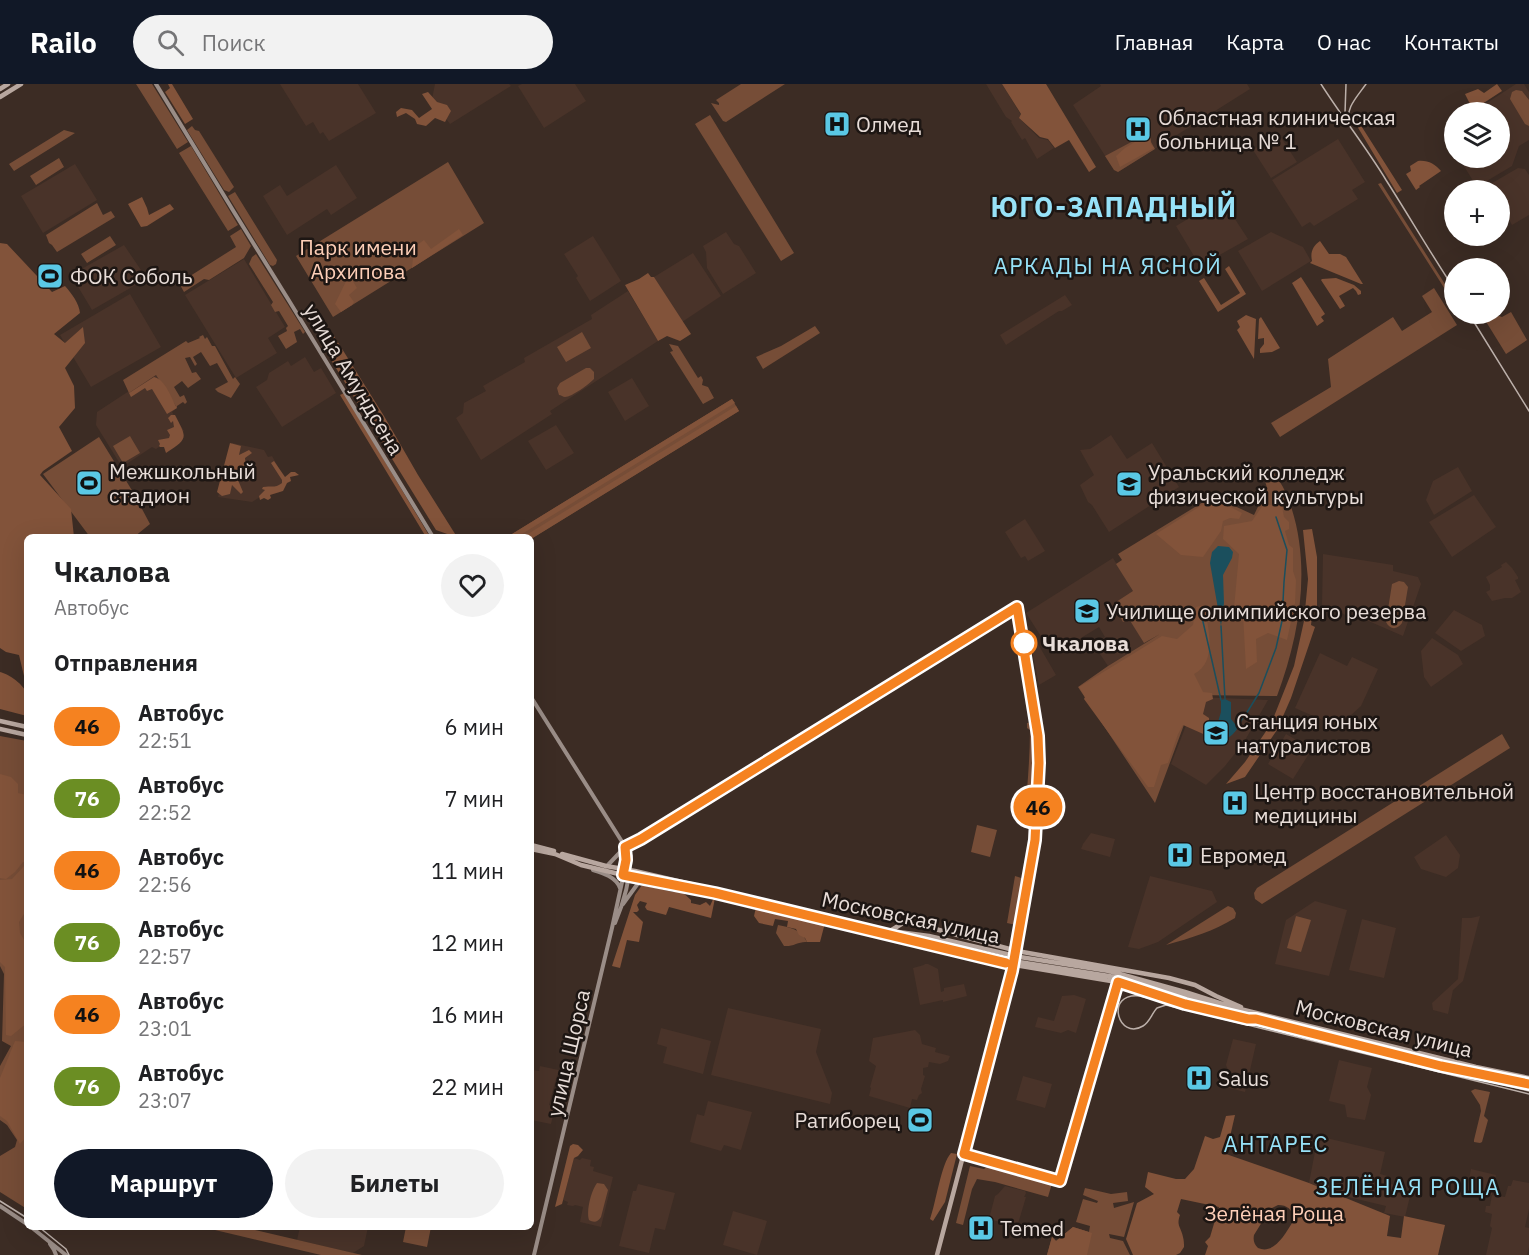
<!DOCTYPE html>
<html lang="ru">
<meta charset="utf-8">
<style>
:root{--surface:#fff;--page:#f2f2f2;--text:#202124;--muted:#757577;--accent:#111827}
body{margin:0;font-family:"IBM Plex Sans",sans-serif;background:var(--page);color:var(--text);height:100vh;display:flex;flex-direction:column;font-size:22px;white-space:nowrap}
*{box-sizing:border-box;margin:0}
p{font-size:20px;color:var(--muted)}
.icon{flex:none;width:33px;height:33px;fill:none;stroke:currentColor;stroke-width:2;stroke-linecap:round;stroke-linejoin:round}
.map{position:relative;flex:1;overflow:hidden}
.sheet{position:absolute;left:24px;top:450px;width:510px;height:696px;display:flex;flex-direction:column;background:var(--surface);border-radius:9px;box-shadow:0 6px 24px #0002}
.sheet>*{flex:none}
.badge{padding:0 12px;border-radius:20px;font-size:21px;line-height:39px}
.tools{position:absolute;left:1444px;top:18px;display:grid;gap:12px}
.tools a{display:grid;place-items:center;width:66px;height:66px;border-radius:50%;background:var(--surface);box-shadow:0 6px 24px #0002;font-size:30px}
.map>.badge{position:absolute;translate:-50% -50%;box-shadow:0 0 0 3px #fff}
h2{padding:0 30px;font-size:22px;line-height:54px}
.round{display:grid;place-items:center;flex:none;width:63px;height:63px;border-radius:32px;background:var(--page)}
.overview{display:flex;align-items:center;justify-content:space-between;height:102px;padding:0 30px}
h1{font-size:28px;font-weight:800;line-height:45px}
.cta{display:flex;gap:12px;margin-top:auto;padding:12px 30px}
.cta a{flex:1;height:69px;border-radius:36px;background:var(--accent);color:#fff;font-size:24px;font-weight:800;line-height:69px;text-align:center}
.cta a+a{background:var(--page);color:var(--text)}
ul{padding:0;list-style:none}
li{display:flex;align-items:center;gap:18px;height:72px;padding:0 30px}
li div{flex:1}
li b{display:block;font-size:22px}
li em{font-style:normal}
li .badge{min-width:66px;font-weight:700;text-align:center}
header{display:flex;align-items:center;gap:36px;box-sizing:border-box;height:84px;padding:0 30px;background:var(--accent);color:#fff}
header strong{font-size:28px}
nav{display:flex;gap:33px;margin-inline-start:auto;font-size:21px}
.search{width:420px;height:54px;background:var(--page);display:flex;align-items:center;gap:15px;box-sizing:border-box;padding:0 21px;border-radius:33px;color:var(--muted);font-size:22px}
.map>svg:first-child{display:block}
.built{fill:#493329}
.green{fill:#764d37}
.forest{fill:#82533a;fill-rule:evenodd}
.water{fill:#1b4f5d}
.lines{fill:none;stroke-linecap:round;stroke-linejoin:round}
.stream{stroke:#1b4f5d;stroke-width:1.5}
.secondary{stroke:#9a8d87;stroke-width:4}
.primary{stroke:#b8a79f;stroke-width:4.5}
.tram{stroke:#bcb0aa;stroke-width:1.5}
.line-casing{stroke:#fff;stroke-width:14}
.line{stroke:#f58220;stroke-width:9}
.stop-dot{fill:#fff;stroke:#f58220;stroke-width:3}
.labels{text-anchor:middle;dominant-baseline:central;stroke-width:5;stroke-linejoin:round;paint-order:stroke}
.poi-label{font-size:21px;fill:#e8ddd8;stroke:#1d1613;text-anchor:start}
.park-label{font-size:21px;fill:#fecfb8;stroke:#1d1613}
.street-label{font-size:21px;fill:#e8ddd8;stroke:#1d1613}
.stop-label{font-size:21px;font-weight:bold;fill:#e8ddd8;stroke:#1d1613;text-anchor:start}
.neighbourhood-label{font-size:22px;letter-spacing:1.5px;fill:#97e2f8;stroke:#1d1613}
.district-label{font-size:27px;font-weight:bold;letter-spacing:1.5px;fill:#97e2f8;stroke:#1d1613}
</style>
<header>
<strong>Railo</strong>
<div class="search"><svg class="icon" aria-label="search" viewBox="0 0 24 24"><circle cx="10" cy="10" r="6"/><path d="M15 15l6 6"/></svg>Поиск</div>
<nav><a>Главная</a><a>Карта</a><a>О нас</a><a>Контакты</a></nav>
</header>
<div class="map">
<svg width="1529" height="1171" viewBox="0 0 1529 1171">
<rect width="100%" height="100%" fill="#3c2c24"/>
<path class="built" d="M280,0H358L376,29L329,57L323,48L320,50L313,38L306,42Z
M435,0H509L511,2L450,40L432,15Z
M522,0H575L586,17L544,44L518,2Z
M986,0H1002L1021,31L1019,34L1039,54L1048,56L1054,64L1037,75L1025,54L1022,56L1011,38L1012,37L1006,33Z
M1100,0H1247L1250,5L1118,88L1114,86L1073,21L1101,2Z
M1516,0H1524L1529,8V56L1519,62L1512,82L1480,101L1475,100L1459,74H1500V28H1477L1479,24Z
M1278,49L1297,78L1271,94L1253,66Z
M1338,55L1365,98L1352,106L1358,115L1314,142L1310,138L1302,143L1272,96Z
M75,80L97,116L43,149L21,112Z
M336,81L357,114L331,131L327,125L287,151L263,112L280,101L287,112Z
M1518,84L1525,85L1529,91V131L1512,141L1504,126L1500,128V106H1480Z
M1213,120L1233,132L1248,155L1200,182L1176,142Z
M726,148L734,160L739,162L756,189L723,210L707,184L706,168L703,162Z
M1271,148L1303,163L1311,177L1262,207L1238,167Z
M593,152L621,197L590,217L576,194L578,192L564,170Z
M124,161L143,189L139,199L92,226L71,191Z
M693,169L721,212L682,238L654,193Z
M244,175L285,243L268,254L277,269L236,294L185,211Z
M628,207L658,257L550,327L552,330L481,376L456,334L463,329L464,319L486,307L483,302L525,278L524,274L592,235L591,231Z
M130,210L161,263L91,303L60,251Z
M1065,211L1072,221L1062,227H1059L1006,261L1000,251Z
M305,273L314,288L321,284L336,309L282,343L256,303L267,296L269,289L288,277L291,282Z
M156,291L177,324L172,328L184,347L156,365L152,363L122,383L96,341L97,328L126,309Z
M632,294L649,322L625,337L608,308Z
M556,341L574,369L546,386L528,357Z
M1111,351L1127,375L1152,359L1179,403L1109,448L1092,421L1088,418L1080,401L1094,391L1080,366L1090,365Z
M232,359L264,366L268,373L272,372L286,397L252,418L218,413Z
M1458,383L1472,407L1434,431L1426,416L1433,397Z
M1474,411L1496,443L1452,473L1429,438Z
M1025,435L1045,467L1028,477L1025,472L1021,474L1005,448Z
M1323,470L1393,481V487L1418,493L1421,500L1403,552L1357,532L1355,535L1322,521Z
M1113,474L1160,550L1108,582L1094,561L1105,553L1099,543L1076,557L1073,554L1051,568L1026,529Z
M1506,478L1512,484L1518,493V495L1515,496L1521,508L1512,514H1505L1492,517L1486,508L1490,506V501L1486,493L1502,483L1501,481Z
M1454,526L1482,541L1485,552L1461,567L1435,549Z
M1432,554L1458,571L1463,580L1431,603L1424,593L1421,567Z
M1038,560L1056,591L1039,601L1031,561Z
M1320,569L1347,582L1352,573L1378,585L1361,622L1338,643L1295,624Z
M1197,613L1268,616L1244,658L1225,682L1206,701L1171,680Z
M1286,650L1312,665L1293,695L1268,680Z
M1091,749L1115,755L1110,773L1081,765L1083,760Z
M1446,751L1460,771L1458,784L1446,793L1421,785L1414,773Z
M1150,792L1212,807L1217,818L1158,858L1139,865L1128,863Z
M1315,817L1347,826L1329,892L1275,880L1286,836Z
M1480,832L1463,897L1453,906L1448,930L1433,926L1432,919L1458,895L1462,834H1471Z
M1362,835L1396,844L1384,894L1349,886Z
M925,880H928L938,885L941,908L944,907V904L964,900L967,912L943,918V916L920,921L913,884L924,881Z
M1074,911L1086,915L1076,949L1068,946L1061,949L1035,943L1038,933L1054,937L1062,912Z
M728,924L821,945L816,968L832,1009L830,1020L711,991Z
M661,944L711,957L703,990L663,979L667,963L657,960Z
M915,946L920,951L922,960L936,964L935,968L950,972L948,977L940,980L929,978L928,983L923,984V991L925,992L921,1005L922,1009L919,1011L917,1016L912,1015L910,1024L869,1012L871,1004L870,1003L876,982L869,977L873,954Z
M1233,955L1256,960L1245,1008L1225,1003L1228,986L1226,981Z
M1339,976L1372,984L1367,1003L1371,1011L1365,1036L1347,1033L1345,1021L1329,1017Z
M540,982L563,987V992L557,991L549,1021L555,1023L551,1040L531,1036V993L533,986L539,987Z
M1023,992L1052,1000L1045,1024L1016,1016Z
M708,1017L752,1028L741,1066L724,1061L721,1067L690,1058L697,1030L704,1032Z
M1318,1052L1385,1068L1380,1090L1391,1093L1390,1100L1402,1102L1401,1106L1411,1108L1405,1133L1384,1129L1386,1122L1340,1111L1309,1099Z
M574,1074L580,1076L582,1074L591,1076L590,1082L594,1083L593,1087L613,1093L601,1143L580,1138L583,1123L575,1121L573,1122L567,1121L568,1118L563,1116Z
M1471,1085L1496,1091L1492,1111L1505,1113L1508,1102H1511L1513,1096L1529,1099V1125L1525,1143L1529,1144V1163L1527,1171H1486L1492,1144L1490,1142L1492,1130L1485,1128L1486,1122H1490L1492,1111L1467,1106Z
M638,1100L675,1109L665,1146L655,1144L649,1169L619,1162L633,1107H636Z
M1005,1102L1025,1107L1026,1109L1024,1113H1026L1017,1143L989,1135L995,1112L998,1110Z
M733,1127L767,1137L757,1171L723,1161Z
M300,1143H368L364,1162L353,1169L297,1156Z"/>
<path class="green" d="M136,0H152L188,58L177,65Z
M741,0H785L726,38L723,37L711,19L719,21V19L716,16Z
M1516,6L1522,7L1529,16V42L1525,40L1510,15L1512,8Z
M710,31L794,169L781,177L695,40Z
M192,42L195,46L199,47L234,103L229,108L224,106L187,46Z
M64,46L75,49L14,87L9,80Z
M1150,48L1151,58L1155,65L1118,88L1114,86L1105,72Z
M191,62L238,141L228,147L179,69Z
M59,74L64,83L36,101L30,92Z
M448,78L484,139L333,233L296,172Z
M1381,99L1455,216V221L1378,100Z
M235,108L277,176L276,180L273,182L270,181L228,112Z
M97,119L103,131L111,127L115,133L57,168L52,161L49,159L46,151Z
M241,145L251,162L244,174L209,196L204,195L184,208L179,199L236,163L230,152Z
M110,152L116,161L87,179L81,170Z
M256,170L305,248L303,250L300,245L294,248L297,258L286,265L278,252L287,247L286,244L288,242L279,227L275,228L271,221L273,218L249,180L252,173Z
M1434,204L1457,241L1280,353L1271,339L1331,303L1328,275L1393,233L1402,247L1432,228L1422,212Z
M1511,228L1527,256L1506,270L1485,236L1493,230L1502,233Z
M815,242L820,249L763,285L756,273L781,262Z
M582,248L591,264L566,278L557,263Z
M203,251L205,255L207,253L212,262H215L233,295L235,293L240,300L231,314L218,308L215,305L228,298L217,279L210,282L201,268L193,273L197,280L195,282L190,273L185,274L192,289L196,288L201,295L188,304L182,297L174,303L180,313L184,311L187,318L185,320L183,318L177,322V324L156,291L129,309L123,296L186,257L188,259L200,254L199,253Z
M669,260L678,262L698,294L701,292L703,296L702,301L708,303L714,314L703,320L670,268L673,267Z
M586,284H590L594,288V295C589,300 572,313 565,313C563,313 561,311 559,311L557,304L560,299Z
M732,315L739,327L531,455V453H507Z
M130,352L140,369L123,379L113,362Z
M99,353L133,408L150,440L134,453H90L43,390Z
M1270,382C1275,391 1282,400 1286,409C1313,474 1301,548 1277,612L1195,611L1155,719L1078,603L1108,582L1160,550L1144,559L1129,535L1123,538L1113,520L1133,507L1116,480L1122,476L1118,470L1213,412L1254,431L1267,404L1264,393Z
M1399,497L1404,498L1408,503L1402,539C1397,546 1390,546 1386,538L1392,500Z
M1033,638L1035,667L1033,733L1025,732C1027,704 1030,675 1030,646L1027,644V639Z
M1502,650L1510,664L1262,820L1255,815L1254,809L1257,804Z
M0,652L27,657V1125L0,1108V1072L15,1063L17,1056L7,1041L0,1036V982L11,962L2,957L4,890L0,882Z
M977,741L997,746L990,773L971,768Z
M1015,792L1024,795L1019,831L1016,841L1007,839Z
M1228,822L1233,824L1236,829L1235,834C1214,847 1191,854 1166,861Z
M1296,832L1311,836L1301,868L1287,864Z
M778,841C791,844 801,845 807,858C799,857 793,863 784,862L776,849Z
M1475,1005L1490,1008L1484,1032L1488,1036L1482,1058L1480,1059L1474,1058V1056L1481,1027L1480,1021L1471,1007Z
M990,1080L1053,1096L1048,1113L995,1098L977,1095L972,1105L963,1141L956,1139L970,1082L984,1085Z
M597,1099L604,1100L608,1106L601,1133C598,1138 594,1139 589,1136C586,1127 591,1107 597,1099Z
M1085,1104L1111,1110L1127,1108L1128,1117L1113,1119L1114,1124L1134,1118L1124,1153L1109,1150L1110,1154L1123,1157L1130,1171H1047L1052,1153L1056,1157L1073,1143L1089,1148L1090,1142L1076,1138L1083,1115L1097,1119L1098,1117L1083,1111Z
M216,1143H242L362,1171H321L215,1146Z
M406,1143H431L427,1163L403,1158Z"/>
<path class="forest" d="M168,0H172L193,35L185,40L165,8L170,4Z
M1002,0H1046L1096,83L1089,88L1069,56L1055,64L1048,55L1040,53L1019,34L1021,30Z
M1497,0L1502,7L1473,26L1465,10L1478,5L1484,9Z
M428,8L437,18L447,21L451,27L445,38L435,34L426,42L417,40L415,35L406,29L397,33L396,28L401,24L412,26L419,34L432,25L422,10Z
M1360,40L1402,106L1397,109L1357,42Z
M1148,50L1151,60L1154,64L1120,83L1116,72L1125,64Z
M1418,77C1428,76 1435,80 1441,87L1419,102L1420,103L1416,106L1406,90L1411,87L1410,82Z
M142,113L147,124L149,131L170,120L174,125L147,142L141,143L128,120Z
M459,145L463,151L412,184L414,163L424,156L431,165Z
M1320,157L1329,170H1340L1346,173L1363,200H1361L1310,179L1312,177C1310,168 1313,162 1320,157Z
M0,159L7,160L52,208L65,202C72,210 79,219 80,229L54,250L65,259L83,243L85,259L65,284L74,302L75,324L59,343L72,367L43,387L40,391L71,425L74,453H27V596L24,592L19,571L6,568L0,564Z
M1229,182L1246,210L1218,228L1199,197L1204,194L1221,221L1240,209L1225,185Z
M648,189L651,193H654L691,250L680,257L667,252L658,257L625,201L639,195Z
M349,191L357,204L349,211L354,218L352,221L341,228L335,220Z
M1301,193L1325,230L1321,233L1324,237L1317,242L1292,199Z
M1336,194L1354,201L1361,207V210L1358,211L1356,207L1353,204L1339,212L1345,222L1340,225L1321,196L1322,195Z
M1246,231L1256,235L1254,275L1237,246L1240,243L1237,237Z
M1261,233L1280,264L1272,268L1260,269V265L1264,260V254L1258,255L1259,235Z
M334,252L384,332L418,391L457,453H452L450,451L436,446L323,263L330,259L332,253Z
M154,293C166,296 171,314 177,324L167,330L152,305L147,307L145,304L131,313L129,309Z
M344,309L430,453H426L340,311Z
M732,315L735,319L517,453H507Z
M736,322L739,327L531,455V453H523Z
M171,331H175C186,353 190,354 166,369L164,363H160L159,362L160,360L158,356L169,354L170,351L167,346L174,343L173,337L171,339L168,334Z
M230,359L241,362L239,371L249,366L252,369L245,374L246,383L240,387L243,393L238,396L243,408L241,410L232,401L230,410L222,412L217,408Z
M274,377L285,393L291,388H295L299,391L290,393L291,397L287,399L283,407L270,411L271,414L268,416L264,414L260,416L259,412L265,406L262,405L263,403C271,401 274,405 282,399V396L271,379Z
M1213,414L1242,429L1239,435L1230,434L1223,437L1221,447L1203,473L1181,471L1156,450Z
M1272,415L1281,416L1284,433L1289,438V445L1285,447L1289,461L1293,464V487L1296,496L1295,520L1290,524L1287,534L1291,538L1287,556L1268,549L1256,555L1257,578L1246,585L1243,530L1234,524L1239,470L1223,455L1224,442L1252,437L1263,421H1272Z
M1312,445L1317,473V523L1313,524L1311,541L1315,543L1291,614L1277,646L1245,693L1226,700L1245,678L1271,640L1294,582L1304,537L1308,495L1303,446Z
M1204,521C1208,542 1218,578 1194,590L1203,608L1212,609L1213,615L1206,618L1203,630L1209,634V638L1204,639L1203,644L1210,649V653L1183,641L1178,650L1168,679L1161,681L1154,703H1148L1084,615L1085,613L1079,603L1162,552L1177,555L1193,541L1196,523Z
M0,588C9,590 25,601 27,611C29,618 26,625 27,632L0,625Z
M0,690L11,693L18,700V709L27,711V778H23L15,788L6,795L0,794Z
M24,782H27V825L19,838L20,849L27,861V939L11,952L6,951L5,883L0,878V796L12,795Z
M642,801L673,808L681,807L691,816V819L700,821L706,818L710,822L714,813L715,814L711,834L669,823L666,831L647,826L645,823L647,819L640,817L637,821L639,826L637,828H633L643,838L639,858L627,856L620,884L612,882L635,811Z
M756,823L825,839L820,858H807L805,854L799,851L796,845L787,843L788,837L775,835L773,842L759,839L754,832Z
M15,957L27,958V1052L20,1060L7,1037L0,1032V994Z
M1235,1031L1226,1070L1309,1099L1390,1132L1387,1152L1401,1154L1404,1132L1445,1141L1438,1171H1205L1208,1162L1205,1158L1210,1153L1219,1123L1181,1115L1177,1128L1180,1131C1176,1142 1181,1143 1183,1153C1184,1157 1184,1160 1184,1163L1180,1169L1176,1171H1133L1126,1155L1137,1119L1154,1110L1145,1103L1148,1088L1176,1095H1185L1194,1085L1205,1052L1213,1055L1220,1053L1226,1032ZM1278,1121C1289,1121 1295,1128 1292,1139C1285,1150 1274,1171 1258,1164C1254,1160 1253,1156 1254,1151L1270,1125Z
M573,1060L578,1061L583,1066L578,1072L574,1074L562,1120L555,1123L570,1062Z
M951,1069L957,1070L945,1118L933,1137L930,1135C936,1119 941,1080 951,1069Z
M1073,1143L1092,1149L1087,1171H1047L1052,1153L1056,1157Z"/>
<path class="water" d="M1218,462L1229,463L1233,468L1232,474L1223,491L1224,519L1221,542L1210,479L1212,468Z
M1225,615L1231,618V635L1235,640L1246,630C1239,641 1234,656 1219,656L1217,641L1221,628V616Z"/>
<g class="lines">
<path class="stream" d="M1201,529L1221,616
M1221,542L1225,615
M1246,630L1259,609L1276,564L1282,537L1284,498L1287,466L1276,433"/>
<path class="secondary" d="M156,0L234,128L288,215L433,453
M531,613L631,772C630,795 624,818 615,839
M607,782L625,763
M593,786C603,789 616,793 620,804
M623,820L639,798L643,795
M0,1122L27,1140
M31,1143L66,1171
M50,1160L54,1166L56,1171
M534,1171L612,844L626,780L625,763"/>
<path class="primary" d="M0,5L8,0
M0,13L21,0
M0,637L27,643
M0,645L27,651
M531,761L554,767
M531,765L555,770L581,781L623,791L715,809L864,845L920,854L1019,878L1109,892L1187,912L1256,935L1441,982L1529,1000
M562,770L606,782L635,787L712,805
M731,810L758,816
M772,820L843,837
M883,846L929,852L1020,873L1109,887L1185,908L1232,923L1476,983L1529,994
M890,847L903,839H913L1017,867L1169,894L1195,901L1216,912L1241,923
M911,856L1014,881L1111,897L1185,919L1238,933
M937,1171L1014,878"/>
<path class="tram" d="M1321,0C1342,33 1366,63 1386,96C1409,132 1431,170 1455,206
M1345,29L1346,0
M1349,40C1345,24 1357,13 1366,0
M1469,230L1529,327
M1529,1007L1140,912C1104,908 1118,957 1143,942C1150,938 1152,929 1157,924L1166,921L1529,1010
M0,1117L27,1134
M39,1143L66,1165L69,1171"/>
</g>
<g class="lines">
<defs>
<path id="line" d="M1006,879L715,809L623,791L626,776L625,763L641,755L1017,523L1038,652L1039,679L1035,756L1012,887L964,1070L1060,1097L1118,898L1185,920L1248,935H1256L1441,982L1529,1000"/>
</defs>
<use href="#line" class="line-casing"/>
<use href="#line" class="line"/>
</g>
<defs>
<symbol id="hospital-square" viewBox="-11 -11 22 22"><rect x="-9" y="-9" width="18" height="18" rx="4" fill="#5ac8e5" stroke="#1d1613"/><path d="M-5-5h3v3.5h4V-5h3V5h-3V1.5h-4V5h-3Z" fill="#111"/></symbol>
<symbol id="stadium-square" viewBox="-11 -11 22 22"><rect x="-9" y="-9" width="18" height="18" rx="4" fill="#5ac8e5" stroke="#1d1613"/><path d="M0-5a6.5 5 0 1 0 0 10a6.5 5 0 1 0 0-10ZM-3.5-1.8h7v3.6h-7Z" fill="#111"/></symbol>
<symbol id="university-square" viewBox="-11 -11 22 22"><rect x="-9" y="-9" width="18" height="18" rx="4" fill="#5ac8e5" stroke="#1d1613"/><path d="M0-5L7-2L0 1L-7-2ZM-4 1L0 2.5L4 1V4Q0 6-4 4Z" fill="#111"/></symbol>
</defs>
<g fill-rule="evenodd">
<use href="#hospital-square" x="822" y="25" width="30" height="30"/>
<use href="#hospital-square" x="1123" y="30" width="30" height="30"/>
<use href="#stadium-square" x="35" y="177" width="30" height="30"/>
<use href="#stadium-square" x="74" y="384" width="30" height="30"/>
<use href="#university-square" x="1114" y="385" width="30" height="30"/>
<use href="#university-square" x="1072" y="512" width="30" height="30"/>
<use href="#university-square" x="1201" y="634" width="30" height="30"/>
<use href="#hospital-square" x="1220" y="704" width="30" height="30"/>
<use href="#hospital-square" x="1165" y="756" width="30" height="30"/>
<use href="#hospital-square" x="1184" y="979" width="30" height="30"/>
<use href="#stadium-square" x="905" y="1021" width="30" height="30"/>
<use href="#hospital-square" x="966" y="1129" width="30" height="30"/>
</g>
<circle class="stop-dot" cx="1024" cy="559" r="12"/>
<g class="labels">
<g class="poi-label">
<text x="1158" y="33">Областная клиническая<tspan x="1158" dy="24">больница № 1</tspan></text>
<text x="856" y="40">Олмед</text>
<text x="70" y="192">ФОК Соболь</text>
<text x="109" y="387">Межшкольный<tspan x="109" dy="24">стадион</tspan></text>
<text x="1148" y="388">Уральский колледж<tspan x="1148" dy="24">физической культуры</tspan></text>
<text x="1106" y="527">Училище олимпийского резерва</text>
<text x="1236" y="637">Станция юных<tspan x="1236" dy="24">натуралистов</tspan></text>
<text x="1254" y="707">Центр восстановительной<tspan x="1254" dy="24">медицины</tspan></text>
<text x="1200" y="771">Евромед</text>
<text x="1218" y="994">Salus</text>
<text x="900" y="1036" text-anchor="end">Ратиборец</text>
<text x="1000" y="1144">Temed</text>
</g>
<g class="park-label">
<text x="358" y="163">Парк имени<tspan x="358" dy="24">Архипова</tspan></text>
<text x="1274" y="1129">Зелёная Роща</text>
</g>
<g class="street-label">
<text transform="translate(354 295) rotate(59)">улица Амундсена</text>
<text transform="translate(911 833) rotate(12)">Московская улица</text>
<text transform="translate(1384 944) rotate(14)">Московская улица</text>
<text transform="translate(568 969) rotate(-77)">улица Щорса</text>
</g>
<g class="stop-label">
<text x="1042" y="559">Чкалова</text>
</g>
<g class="neighbourhood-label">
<text x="1108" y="181">АРКАДЫ НА ЯСНОЙ</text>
<text x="1276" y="1059">АНТАРЕС</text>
<text x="1408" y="1102">ЗЕЛЁНАЯ РОЩА</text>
</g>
<g class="district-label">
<text x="1114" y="122">ЮГО-ЗАПАДНЫЙ</text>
</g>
</g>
</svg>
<div class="tools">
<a><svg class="icon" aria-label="layers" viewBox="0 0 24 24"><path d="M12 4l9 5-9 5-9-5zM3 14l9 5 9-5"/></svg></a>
<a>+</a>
<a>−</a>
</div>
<b class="badge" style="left:1038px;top:723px;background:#f58220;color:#111">46</b>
<section class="sheet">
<div class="overview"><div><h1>Чкалова</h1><p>Автобус</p></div><a class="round"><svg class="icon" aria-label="heart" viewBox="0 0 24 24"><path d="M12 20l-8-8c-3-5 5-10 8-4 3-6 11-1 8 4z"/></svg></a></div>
<h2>Отправления</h2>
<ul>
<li><span class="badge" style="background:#f58220;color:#111">46</span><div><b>Автобус</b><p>22:51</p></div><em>6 мин</em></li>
<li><span class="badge" style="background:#6b8e23;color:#fff">76</span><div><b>Автобус</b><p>22:52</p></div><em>7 мин</em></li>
<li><span class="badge" style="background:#f58220;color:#111">46</span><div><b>Автобус</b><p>22:56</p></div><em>11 мин</em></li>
<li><span class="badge" style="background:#6b8e23;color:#fff">76</span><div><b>Автобус</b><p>22:57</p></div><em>12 мин</em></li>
<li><span class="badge" style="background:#f58220;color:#111">46</span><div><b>Автобус</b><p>23:01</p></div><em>16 мин</em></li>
<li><span class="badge" style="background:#6b8e23;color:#fff">76</span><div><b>Автобус</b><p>23:07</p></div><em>22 мин</em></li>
</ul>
<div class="cta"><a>Маршрут</a><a>Билеты</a></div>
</section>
</div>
